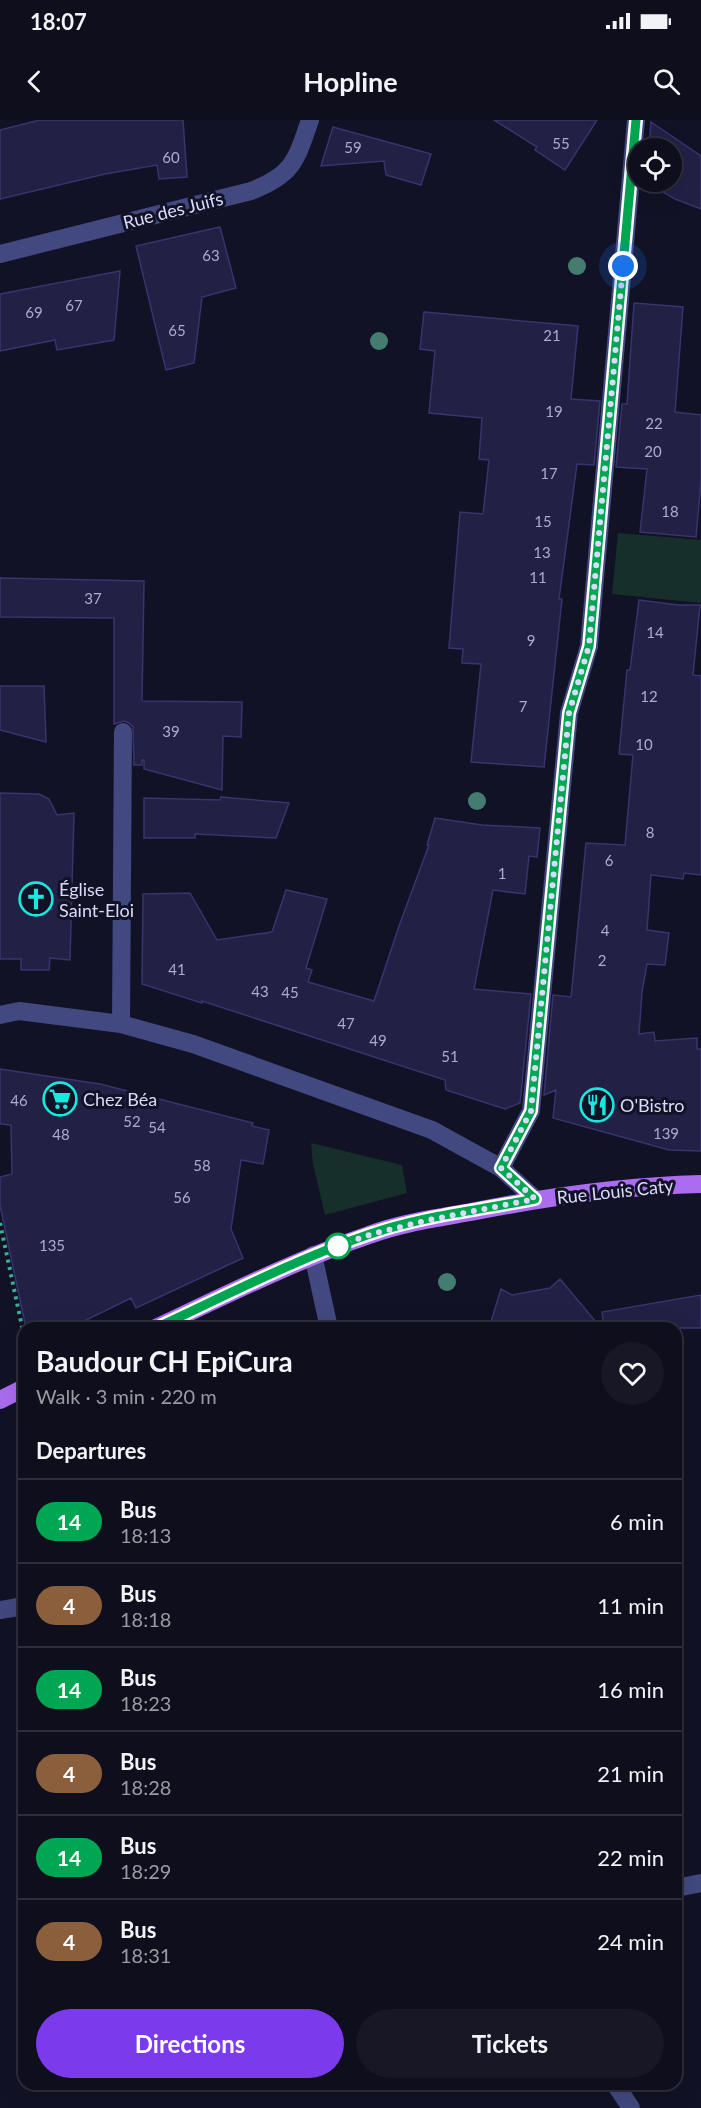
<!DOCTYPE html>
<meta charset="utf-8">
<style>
:root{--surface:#0e0e1c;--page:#171725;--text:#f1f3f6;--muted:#9b9ca3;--line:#2e2e3b;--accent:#7c3aed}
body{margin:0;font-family:Lato,sans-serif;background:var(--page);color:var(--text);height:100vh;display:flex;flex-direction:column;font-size:22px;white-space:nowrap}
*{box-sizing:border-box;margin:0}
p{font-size:20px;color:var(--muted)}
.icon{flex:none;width:33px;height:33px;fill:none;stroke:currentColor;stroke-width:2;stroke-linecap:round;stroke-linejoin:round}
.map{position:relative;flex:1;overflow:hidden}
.panel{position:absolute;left:18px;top:1202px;width:664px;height:768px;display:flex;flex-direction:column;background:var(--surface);border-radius:18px;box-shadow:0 6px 24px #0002,0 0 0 2px var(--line)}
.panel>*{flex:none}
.badge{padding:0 12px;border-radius:20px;font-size:21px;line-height:39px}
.controls{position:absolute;left:628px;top:18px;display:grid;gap:12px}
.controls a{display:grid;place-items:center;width:54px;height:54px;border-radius:50%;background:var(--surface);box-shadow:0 6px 24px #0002,0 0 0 2px var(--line);font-size:30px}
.you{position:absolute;width:30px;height:30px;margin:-15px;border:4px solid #fff;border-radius:50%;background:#1a73e8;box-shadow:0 0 0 9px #1a73e833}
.map>.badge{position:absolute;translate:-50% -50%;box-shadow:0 0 0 3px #fff}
h2{padding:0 18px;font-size:22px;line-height:54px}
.round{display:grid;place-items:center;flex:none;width:63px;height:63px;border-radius:32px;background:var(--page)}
.overview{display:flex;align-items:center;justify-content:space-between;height:102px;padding:0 18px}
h1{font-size:28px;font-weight:700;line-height:45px}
.action{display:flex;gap:12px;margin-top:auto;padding:12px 18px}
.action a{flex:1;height:69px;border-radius:36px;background:var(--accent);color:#fff;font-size:24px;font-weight:700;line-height:69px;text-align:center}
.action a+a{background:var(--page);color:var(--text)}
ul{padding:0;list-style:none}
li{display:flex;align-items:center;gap:18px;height:84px;padding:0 18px;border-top:2px solid var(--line)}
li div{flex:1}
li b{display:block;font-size:22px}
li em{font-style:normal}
li .badge{min-width:66px;font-weight:700;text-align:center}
.status{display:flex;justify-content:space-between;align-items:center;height:42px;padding:0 30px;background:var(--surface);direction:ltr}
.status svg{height:16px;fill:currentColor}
header{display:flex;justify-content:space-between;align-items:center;height:78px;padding:0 18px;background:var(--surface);font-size:27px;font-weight:700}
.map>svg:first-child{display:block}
.green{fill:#162f2a}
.building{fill:#222045;stroke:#37346e;stroke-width:1.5}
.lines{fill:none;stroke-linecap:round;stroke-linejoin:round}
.path{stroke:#3cae96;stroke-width:4;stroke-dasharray:3 4.5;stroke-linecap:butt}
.minor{stroke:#424980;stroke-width:18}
.major{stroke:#ab6cf0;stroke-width:18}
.tree{fill:#447d6f}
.line-casing{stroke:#fff;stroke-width:14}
.line{stroke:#00a651;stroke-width:9}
.walk{stroke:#dadbfb;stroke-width:6;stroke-dasharray:0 10.8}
.stop-dot{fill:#fff;stroke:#00a651;stroke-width:3}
.labels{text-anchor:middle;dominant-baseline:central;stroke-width:6;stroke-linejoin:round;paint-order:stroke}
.number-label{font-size:15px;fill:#acacce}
.street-label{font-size:18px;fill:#dadbfb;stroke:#121226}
.poi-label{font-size:18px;fill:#dadbfb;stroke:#121226;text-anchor:start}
</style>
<div class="status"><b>18:07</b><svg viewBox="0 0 49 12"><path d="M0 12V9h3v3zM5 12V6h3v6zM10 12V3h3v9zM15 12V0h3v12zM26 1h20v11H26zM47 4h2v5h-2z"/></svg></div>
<header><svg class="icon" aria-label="back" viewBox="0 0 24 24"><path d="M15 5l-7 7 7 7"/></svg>Hopline<svg class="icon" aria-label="search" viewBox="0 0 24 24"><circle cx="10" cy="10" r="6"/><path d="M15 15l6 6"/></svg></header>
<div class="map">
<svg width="701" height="1988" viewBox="0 0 701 1988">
<rect width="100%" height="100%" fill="#121226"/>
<path class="green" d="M618,413L701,420V483L612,474Z
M311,1023L402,1045L407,1073L325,1095L313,1044Z"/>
<path class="building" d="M40,0H183L187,57L159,59L157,45L105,54L0,79V10Z
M494,0H597L565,50L535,30L537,27Z
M651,2L701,36V89L675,79L646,62H672V28H649Z
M333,7L431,34L421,65L386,55L384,41L321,46Z
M220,107L236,168L202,177L194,243L166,250L136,126Z
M120,151L114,220L57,230L55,220L0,231V174Z
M634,183L683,187L675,292L701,295V361L696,417L640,412L647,349L616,347L622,284H627Z
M424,192L578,206L571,279L600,281L594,345L577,344L559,479H562L544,647L471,642L481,544L462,543L463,529L449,528L460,392L483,394L489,340L479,339L482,298L429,293L435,231L420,229Z
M0,458L144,461L142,581L242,582L241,617L223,616L222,670L144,649V640H142V645H134L133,607L129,603L124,601L114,604V498L0,497Z
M639,480L678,485H700L693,555L701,556V755L684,753L683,759L651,755L647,810L669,813L665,845L647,844L642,872L639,914L654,912L655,921L697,918V929H701V1031L669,1030L553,998L556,970L544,975L553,875L571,877L586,723L625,725L633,635L619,634L627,550H630Z
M0,566H44L46,622L0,610Z
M0,673L39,674L49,679L57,695L74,693L70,840L50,838L49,850H21V839H0Z
M221,677L289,683L276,718L195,714V718H144V678L220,680Z
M435,698L482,705L540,708L537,737L529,736L525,774L493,770L474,869L531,874L520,983L505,989L446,970L445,960L202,881V883L142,864L143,774L190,773L217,820L272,812L286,770L327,779L306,848L312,850L308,862L374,881L399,806L429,725H427Z
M0,949L100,964L253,1003L252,1006L269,1010L263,1044L241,1040L231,1109L243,1138L136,1188L131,1178L70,1208H26L0,1085V1057L12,1054L11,1005L0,1004Z
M560,1159L601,1208H489L501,1169L512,1175L550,1168Z
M701,1175V1208H604L602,1192Z"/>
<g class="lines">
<path class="path" d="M0,1103L24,1216"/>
<path class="minor" d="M0,134L251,71C293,55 296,41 310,0
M0,895L19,891L121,904L193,924L432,1010L501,1048L535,1079
M121,904L123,612
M501,1048L531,991L569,593L589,526L636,0
M313,1135L329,1208
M0,1490L24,1486
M676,1768L701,1763
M615,1964L631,1988"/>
<path class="major" d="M156,1208C226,1175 296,1140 369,1115C401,1103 437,1098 471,1092C546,1077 624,1066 701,1064
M0,1280L24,1268"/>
</g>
<g class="tree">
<circle cx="577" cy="146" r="9"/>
<circle cx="379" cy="221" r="9"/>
<circle cx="477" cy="681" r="9"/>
<circle cx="447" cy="1162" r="9"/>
</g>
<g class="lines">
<defs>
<path id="line" d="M156,1208C227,1175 296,1139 370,1114C422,1096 480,1090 535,1079L501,1048L531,991L569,593L589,526L636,0"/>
</defs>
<use href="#line" class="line-casing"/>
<use href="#line" class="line"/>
<path class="walk" d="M338,1126L333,1128L372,1114L429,1100L535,1079L501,1048L531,991L569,593L589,526L623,146"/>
</g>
<defs>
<symbol id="church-ring" viewBox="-11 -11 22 22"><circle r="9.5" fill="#121226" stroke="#19e8de" stroke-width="1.5"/><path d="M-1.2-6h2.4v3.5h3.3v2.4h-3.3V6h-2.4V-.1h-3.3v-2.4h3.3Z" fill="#19e8de"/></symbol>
<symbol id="supermarket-ring" viewBox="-11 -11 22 22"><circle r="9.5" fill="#121226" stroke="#19e8de" stroke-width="1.5"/><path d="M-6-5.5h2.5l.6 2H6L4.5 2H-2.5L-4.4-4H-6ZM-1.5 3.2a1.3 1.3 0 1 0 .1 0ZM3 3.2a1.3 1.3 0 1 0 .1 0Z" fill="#19e8de"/></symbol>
<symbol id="restaurant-ring" viewBox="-11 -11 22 22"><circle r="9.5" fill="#121226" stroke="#19e8de" stroke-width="1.5"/><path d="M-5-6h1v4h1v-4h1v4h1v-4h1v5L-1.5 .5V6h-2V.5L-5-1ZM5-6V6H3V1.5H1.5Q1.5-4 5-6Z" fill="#19e8de"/></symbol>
</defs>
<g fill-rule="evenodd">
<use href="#church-ring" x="17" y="760" width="38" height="38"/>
<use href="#supermarket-ring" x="41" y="960" width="38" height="38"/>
<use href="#restaurant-ring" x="578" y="966" width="38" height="38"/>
</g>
<circle class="stop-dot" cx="338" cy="1126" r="12"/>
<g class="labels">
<g class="number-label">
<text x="561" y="23">55</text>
<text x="353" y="27">59</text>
<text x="171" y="37">60</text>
<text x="211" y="135">63</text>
<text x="74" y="185">67</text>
<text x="34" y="192">69</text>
<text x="177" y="210">65</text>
<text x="552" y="215">21</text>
<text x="554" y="291">19</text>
<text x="654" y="303">22</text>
<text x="653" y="331">20</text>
<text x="549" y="353">17</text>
<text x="670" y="391">18</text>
<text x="543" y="401">15</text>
<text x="542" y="432">13</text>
<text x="538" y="457">11</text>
<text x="93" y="478">37</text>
<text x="655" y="512">14</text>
<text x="531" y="520">9</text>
<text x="649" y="576">12</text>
<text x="523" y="586">7</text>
<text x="171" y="611">39</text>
<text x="644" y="624">10</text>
<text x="650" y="712">8</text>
<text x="609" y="740">6</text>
<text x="502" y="753">1</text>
<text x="605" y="810">4</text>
<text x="602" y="840">2</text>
<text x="177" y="849">41</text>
<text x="260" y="871">43</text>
<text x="290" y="872">45</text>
<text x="346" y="903">47</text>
<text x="378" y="920">49</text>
<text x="450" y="936">51</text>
<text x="19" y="980">46</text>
<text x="132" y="1001">52</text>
<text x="157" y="1007">54</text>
<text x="666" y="1013">139</text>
<text x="61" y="1014">48</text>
<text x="202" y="1045">58</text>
<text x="182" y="1077">56</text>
<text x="52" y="1125">135</text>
</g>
<g class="street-label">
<text transform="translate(173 90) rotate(-14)">Rue des Juifs</text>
<text transform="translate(615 1071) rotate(-6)">Rue Louis Caty</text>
</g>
<g class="poi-label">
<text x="59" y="769">Église<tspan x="59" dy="21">Saint-Eloi</tspan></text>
<text x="83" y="979">Chez Béa</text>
<text x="620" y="985">O'Bistro</text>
</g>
</g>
</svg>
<div class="controls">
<a><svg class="icon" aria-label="locate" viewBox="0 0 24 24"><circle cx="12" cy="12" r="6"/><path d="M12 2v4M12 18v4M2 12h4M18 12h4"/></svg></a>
</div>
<div class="you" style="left:623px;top:146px"></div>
<section class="panel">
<div class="overview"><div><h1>Baudour CH EpiCura</h1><p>Walk · 3 min · 220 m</p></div><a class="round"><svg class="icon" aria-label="heart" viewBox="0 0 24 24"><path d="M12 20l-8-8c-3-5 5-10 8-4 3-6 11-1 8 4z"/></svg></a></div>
<h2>Departures</h2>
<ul>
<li><span class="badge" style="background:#00a651;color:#fff">14</span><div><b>Bus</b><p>18:13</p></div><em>6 min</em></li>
<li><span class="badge" style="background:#8b5e3c;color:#fff">4</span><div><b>Bus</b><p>18:18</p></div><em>11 min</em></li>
<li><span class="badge" style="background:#00a651;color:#fff">14</span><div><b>Bus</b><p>18:23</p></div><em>16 min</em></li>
<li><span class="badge" style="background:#8b5e3c;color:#fff">4</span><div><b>Bus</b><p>18:28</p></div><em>21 min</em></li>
<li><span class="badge" style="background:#00a651;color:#fff">14</span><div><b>Bus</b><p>18:29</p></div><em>22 min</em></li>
<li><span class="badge" style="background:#8b5e3c;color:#fff">4</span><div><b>Bus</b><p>18:31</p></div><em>24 min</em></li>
</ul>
<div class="action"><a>Directions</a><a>Tickets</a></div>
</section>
</div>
